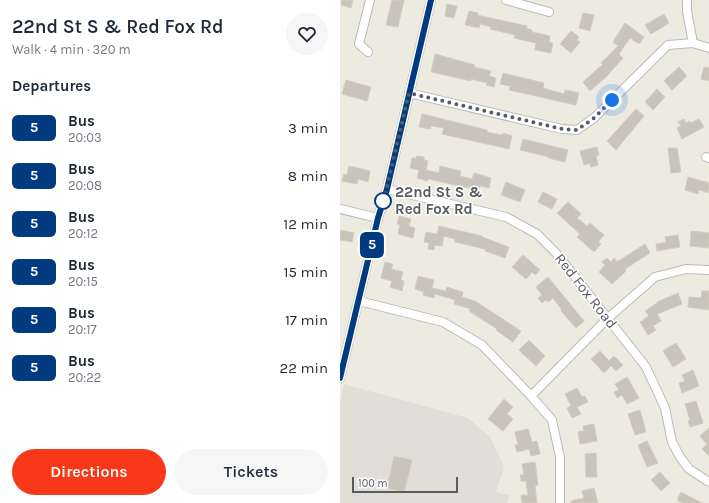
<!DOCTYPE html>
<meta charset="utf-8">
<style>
:root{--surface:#fff;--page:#f6f6f7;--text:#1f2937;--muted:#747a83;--accent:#f93719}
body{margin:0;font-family:Karla,sans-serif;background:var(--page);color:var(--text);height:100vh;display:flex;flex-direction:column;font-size:15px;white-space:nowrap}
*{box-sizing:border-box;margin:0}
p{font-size:13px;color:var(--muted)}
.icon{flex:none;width:22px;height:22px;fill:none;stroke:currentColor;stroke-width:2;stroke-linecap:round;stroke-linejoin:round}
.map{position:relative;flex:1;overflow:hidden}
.drawer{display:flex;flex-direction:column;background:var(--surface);width:340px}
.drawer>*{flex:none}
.badge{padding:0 8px;border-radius:6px;font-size:14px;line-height:26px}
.scale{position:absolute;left:12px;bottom:10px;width:106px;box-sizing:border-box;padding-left:4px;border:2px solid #585c62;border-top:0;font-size:11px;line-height:14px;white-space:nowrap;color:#585c62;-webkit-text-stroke:3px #fff;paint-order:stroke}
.you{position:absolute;width:20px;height:20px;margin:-10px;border:3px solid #fff;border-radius:50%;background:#1a73e8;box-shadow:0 0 0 6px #1a73e833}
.map>.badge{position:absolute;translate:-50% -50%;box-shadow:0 0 0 2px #fff}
h2{padding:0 12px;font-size:15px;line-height:36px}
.round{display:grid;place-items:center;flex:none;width:42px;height:42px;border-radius:21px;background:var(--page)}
.head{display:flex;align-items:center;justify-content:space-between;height:68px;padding:0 12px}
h1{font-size:19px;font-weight:600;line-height:30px}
.button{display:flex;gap:8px;margin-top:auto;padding:8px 12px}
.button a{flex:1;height:46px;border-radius:24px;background:var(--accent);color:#fff;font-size:16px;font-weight:600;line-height:46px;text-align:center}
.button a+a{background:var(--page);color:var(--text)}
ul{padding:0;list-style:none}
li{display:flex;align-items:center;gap:12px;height:48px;padding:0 12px}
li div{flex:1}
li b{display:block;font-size:15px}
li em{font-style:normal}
li .badge{min-width:44px;font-weight:700;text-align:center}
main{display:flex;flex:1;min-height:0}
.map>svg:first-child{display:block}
.industrial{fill:#e0ded7}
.building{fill:#c8c4bc;stroke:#d2cdbd}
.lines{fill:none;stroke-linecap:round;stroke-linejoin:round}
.minor-casing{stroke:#b7bac0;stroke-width:10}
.minor{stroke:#fff;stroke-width:8}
.line-casing{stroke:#fff;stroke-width:9}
.line{stroke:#003b80;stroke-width:6}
.walk{stroke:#585c62;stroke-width:4;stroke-dasharray:0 7.2}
.stop-dot{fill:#fff;stroke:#003b80;stroke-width:2}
.labels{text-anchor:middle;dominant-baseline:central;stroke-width:3;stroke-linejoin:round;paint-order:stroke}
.stop-label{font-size:15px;font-weight:bold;fill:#585c62;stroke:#fff;text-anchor:start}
.street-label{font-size:15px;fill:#585c62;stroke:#fff}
</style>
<main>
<section class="drawer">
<div class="head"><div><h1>22nd St S &amp; Red Fox Rd</h1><p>Walk · 4 min · 320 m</p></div><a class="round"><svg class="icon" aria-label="heart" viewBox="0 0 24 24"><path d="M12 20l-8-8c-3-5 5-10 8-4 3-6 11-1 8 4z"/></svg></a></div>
<h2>Departures</h2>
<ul>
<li><span class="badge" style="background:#003b80;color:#fff">5</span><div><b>Bus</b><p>20:03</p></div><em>3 min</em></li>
<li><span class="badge" style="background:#003b80;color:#fff">5</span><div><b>Bus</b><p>20:08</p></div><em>8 min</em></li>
<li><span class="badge" style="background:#003b80;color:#fff">5</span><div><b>Bus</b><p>20:12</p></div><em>12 min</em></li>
<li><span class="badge" style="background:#003b80;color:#fff">5</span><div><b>Bus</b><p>20:15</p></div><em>15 min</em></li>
<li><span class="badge" style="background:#003b80;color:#fff">5</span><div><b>Bus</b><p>20:17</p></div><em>17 min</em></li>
<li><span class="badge" style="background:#003b80;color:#fff">5</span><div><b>Bus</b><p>20:22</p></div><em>22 min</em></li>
</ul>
<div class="button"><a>Directions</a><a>Tickets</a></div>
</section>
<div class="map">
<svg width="369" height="503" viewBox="0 0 369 503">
<rect width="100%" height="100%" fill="#edebdf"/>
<path class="industrial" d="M4,384L128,418L150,437L164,467L156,492L169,495L167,503H0V402Z"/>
<path class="building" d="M2,0H13L11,8L1,5Z
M52,0H64L58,27L46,25Z
M107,4L117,6L114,18L105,16Z
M129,11L138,13L137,15L187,26L186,28L192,30V32L210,36L209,42L213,43L211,53L195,50L196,43L174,38L175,35L150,29L151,27L140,24L139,28L125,25Z
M243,13L254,15L250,31L239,28Z
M324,14L329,23L311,34L305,25Z
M285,23L304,37L299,44L290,38L279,54L283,58L266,77L250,91L243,82L263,64L261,63L278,46L273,42Z
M231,31L239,37L237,40L240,42L231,53L220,44Z
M95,54L135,65L134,67L151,71L149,76L156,78L154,87L146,85L147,83L131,79V81L91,72Z
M339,67L347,76L332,90L324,81Z
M364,67L369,68V81L361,79Z
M163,73L204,83L203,88L224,94L225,90L239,93L236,105L169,90L170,86L160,84Z
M6,80L31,87L27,101L2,94Z
M317,89L325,97L313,110L305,102Z
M296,109L304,116L276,150L267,141Z
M82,114L147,130V132L162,135L163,133L172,136L169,149L102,134L104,128L91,126L90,129L79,127Z
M344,119L346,123L350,121L351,123L359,119L364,127L342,139L337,128L341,126L338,122Z
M183,139L228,150L225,162L208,158L209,157L180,150Z
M257,147L259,155L256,156L258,165L251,167L250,163L244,165L240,151Z
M328,148H337L341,172L331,173Z
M77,156L84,157V160L88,161L86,170L99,173L100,166L121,171L120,176L132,179L134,173L151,178L149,188L140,186L138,190L88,179L87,181L77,178L79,170L70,168L72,158H76Z
M9,166L30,171L28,182L18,179L17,184L2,181L4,174L7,175Z
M348,177L369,183L368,193L359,190L358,194L345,190Z
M166,182L185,190L180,202L161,195Z
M203,192L217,199L212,209L198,202Z
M228,202L241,214L237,218L247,226L250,223L264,235L258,242L261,244L254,252L237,237L240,234L217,213Z
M59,216L71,219L69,226L75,228L73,238L58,234L60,225L57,224Z
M99,226L142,236V237L169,247L165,258L145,251V249L115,242V239L104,236L102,246L95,245L94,250L88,249L89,243L84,242L86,232L97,234Z
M0,230L14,233L12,242L0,240Z
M351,231L369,233V248L350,246Z
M338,235L340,247L317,251L316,244L326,242L325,237Z
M305,244L310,253L285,269L286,271L272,284L259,272L265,265L262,262L267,258L271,262L274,258L277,262Z
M183,255L200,270L195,275L192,272L186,279L172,267Z
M45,262L53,264L51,269L63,272L61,280L64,281L62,291L50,287L52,281L41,278Z
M78,276L94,280L92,288L106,291L107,287L123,292L122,297L135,301L181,331L173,342L156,330L157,329L129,311L131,309L114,304L115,300L95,294L94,298L83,295L84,292L75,289Z
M208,277L244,321L236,328L221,311L222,310L213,298L208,302L206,300L202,303L198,298L202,295L196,287Z
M362,291H369V310L348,307L349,297L361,298Z
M338,293L342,304L317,314L321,321L313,326L316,330L308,335L300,322L309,316L305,311L317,303V302Z
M189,340L205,356L196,366L179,350Z
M336,343L346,359L333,367L323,351Z
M260,351L269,361L274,356L283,365L276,371L271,366L264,373L251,359Z
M353,370L359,386L342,393L339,383L345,381L342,375Z
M287,377L299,398L287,404L282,395L277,398L274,392L279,390L275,384Z
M237,388L242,397L245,396L248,402L237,407L241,414L232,418L227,408L231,406L225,394Z
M164,399L173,407L167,414L173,419L163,431L148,419Z
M356,401L363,423L350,427L348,421L350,420L345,404Z
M300,410L306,432L295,435L288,414Z
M254,424L257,441L240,444L238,432L244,431L243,426Z
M369,428V456L362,449L367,444L360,436Z
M188,429L192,442L197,441L200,454L191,456L189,449L177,452L175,445H178L175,432Z
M307,441L318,463L307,467L298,445Z
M256,453L257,477H246L245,454Z
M54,456L72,460L64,492L47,488Z
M195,462L198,485L195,486L197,503H182L181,495H188L186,481H181L180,475H184L182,464Z
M320,472L330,483L321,491L311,480Z
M254,488L258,503H231V501L244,498L242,491Z
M341,492L362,503H342L337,500Z"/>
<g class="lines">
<defs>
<path id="minor" d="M166,0L209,12
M347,0V11L353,43
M28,52L19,44L30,0
M69,93L222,129L237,130L254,118L328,45L353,43L369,48
M366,157L369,158
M47,189L166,217L197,234L216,253L306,367L325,408L332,442L340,457L349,469L369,482
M0,209L38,218
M19,301L103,322L142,345L191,396L212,420L220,457V503
M0,378L38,218L47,189L91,0
M191,396L267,319L315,277L346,269L369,270"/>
</defs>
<use href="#minor" class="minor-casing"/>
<use href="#minor" class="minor"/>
</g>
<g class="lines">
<defs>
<path id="line" d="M0,378L38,218L47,189L91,0"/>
</defs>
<use href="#line" class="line-casing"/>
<use href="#line" class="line"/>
<path class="walk" d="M43,201V204L69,93L222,129L237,130L254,118L272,100"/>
</g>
<circle class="stop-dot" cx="43" cy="201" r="8"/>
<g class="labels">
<g class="stop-label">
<text x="55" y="192">22nd St S &amp;<tspan x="55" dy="17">Red Fox Rd</tspan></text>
</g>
<g class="street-label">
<text transform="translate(246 291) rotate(52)">Red Fox Road</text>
</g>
</g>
</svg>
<div class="scale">100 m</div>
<div class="you" style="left:272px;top:100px"></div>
<b class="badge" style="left:32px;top:245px;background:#003b80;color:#fff">5</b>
</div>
</main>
